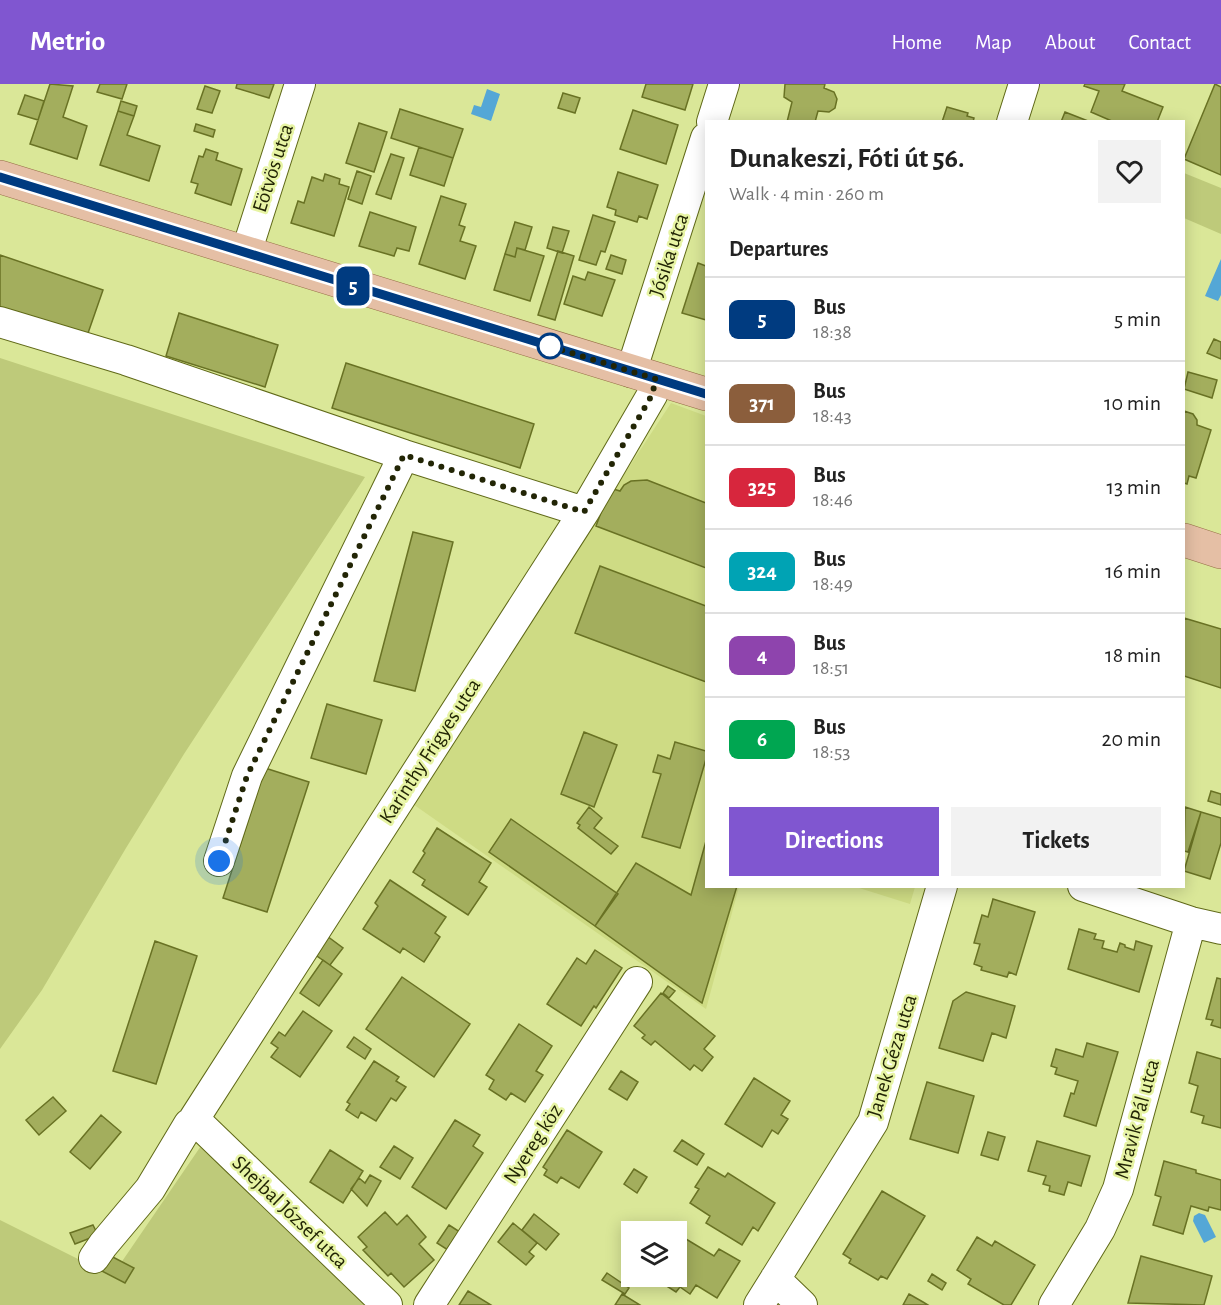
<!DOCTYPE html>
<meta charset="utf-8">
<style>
:root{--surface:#fff;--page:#f2f2f2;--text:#222;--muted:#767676;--line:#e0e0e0;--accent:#8056d0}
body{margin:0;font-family:"Alegreya Sans",sans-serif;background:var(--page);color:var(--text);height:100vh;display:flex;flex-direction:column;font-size:22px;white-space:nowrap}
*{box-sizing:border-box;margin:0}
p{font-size:20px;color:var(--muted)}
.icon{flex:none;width:33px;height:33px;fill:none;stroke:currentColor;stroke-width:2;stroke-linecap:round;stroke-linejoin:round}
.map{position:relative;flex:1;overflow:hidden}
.drawer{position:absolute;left:705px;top:36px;width:480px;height:768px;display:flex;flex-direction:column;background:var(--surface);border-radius:0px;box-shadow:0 3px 15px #0003}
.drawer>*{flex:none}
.badge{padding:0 12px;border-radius:9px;font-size:21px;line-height:39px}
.buttons{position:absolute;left:621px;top:1137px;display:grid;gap:12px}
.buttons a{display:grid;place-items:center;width:66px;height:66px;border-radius:0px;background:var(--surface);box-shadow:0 3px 15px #0003;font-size:30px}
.you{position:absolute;width:30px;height:30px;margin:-15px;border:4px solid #fff;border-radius:50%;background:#1a73e8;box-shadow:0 0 0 9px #1a73e833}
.map>.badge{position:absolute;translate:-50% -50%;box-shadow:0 0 0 3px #fff}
h2{padding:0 24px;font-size:22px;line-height:54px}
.round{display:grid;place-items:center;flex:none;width:63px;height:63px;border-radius:0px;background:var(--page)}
.head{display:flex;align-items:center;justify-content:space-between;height:102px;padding:0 24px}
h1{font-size:28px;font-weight:700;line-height:45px}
.action{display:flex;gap:12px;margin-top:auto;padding:12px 24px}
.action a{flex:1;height:69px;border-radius:0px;background:var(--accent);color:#fff;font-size:24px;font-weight:700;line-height:69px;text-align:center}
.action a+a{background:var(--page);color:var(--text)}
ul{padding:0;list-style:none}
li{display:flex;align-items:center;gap:18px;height:84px;padding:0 24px;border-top:2px solid var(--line)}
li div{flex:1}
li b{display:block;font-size:22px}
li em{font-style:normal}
li .badge{min-width:66px;font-weight:700;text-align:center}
header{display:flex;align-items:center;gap:36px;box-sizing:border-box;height:84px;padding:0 30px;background:var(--accent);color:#fff}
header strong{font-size:28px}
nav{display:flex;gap:33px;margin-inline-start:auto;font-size:21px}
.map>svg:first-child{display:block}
.built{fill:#cedb84}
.green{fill:#beca7a}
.water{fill:#54a7d6}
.building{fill:#a3ae5d;stroke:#697224;stroke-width:1.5}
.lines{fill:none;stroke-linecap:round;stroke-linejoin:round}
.minor-casing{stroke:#606918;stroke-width:32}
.major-casing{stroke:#966e46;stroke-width:34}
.minor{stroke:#fff;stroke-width:30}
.major{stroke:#e5bfa5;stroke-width:33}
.line-casing{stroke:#fff;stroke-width:14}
.line{stroke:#003b80;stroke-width:9}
.walk{stroke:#222505;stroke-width:6;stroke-dasharray:0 10.8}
.stop-dot{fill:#fff;stroke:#003b80;stroke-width:3}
.labels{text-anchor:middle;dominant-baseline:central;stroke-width:5;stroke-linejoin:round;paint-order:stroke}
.street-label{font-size:21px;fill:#222505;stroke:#e7f4a4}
</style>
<header>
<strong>Metrio</strong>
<nav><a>Home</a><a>Map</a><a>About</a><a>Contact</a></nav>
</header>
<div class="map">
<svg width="1221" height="1221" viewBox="0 0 1221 1221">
<rect width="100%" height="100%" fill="#dae798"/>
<path class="built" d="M671,319L706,332V802L739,803L706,925L410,718Z
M856,803H915L910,820Z"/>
<path class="green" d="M1184,89L1221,104V150L1184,134Z
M0,274L365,393L184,670L126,764L42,906L0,965Z
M203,1059L371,1221H0V1136L112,1192Z"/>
<path class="water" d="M487,5L500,10L491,37L471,30L474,21L481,23Z
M1221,175V211L1218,217L1205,212Z
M1199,1129L1205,1131L1216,1153L1204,1159L1193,1137L1194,1132Z"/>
<path class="building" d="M50,0L73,2L63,33L87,42L77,75L30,60Z
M100,0H127L122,15L97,8Z
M237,0H274L269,14L236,4Z
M646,0H693L685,26L642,13Z
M785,0H825L824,4L834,8L837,15L835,24L829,28L818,27L815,38H787L792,18L784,13Z
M1085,0H1125L1122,7L1163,23L1157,38H1114L1091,28L1099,7L1084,2Z
M1215,0L1221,3V91L1184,75Z
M205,2L220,7L212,29L197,25Z
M563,9L580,14L575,29L558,24Z
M25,11L44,17L38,36L18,30Z
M121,17L137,22L134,32L118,27Z
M947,23L968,29L967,32L974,34L973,38H942Z
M400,25L463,45L453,74L391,54Z
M633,26L678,41L666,80L620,65Z
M118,27L134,32L127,51L160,62L149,97L100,81Z
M1065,28L1088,37L1061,38Z
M359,39L387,48L374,88L346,79Z
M196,40L215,46L213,53L194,47Z
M419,63L453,74L444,102L410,91Z
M206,65L218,69L216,76L242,85L231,121L195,109L198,100L191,98L199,72L203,73Z
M391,70L404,74L391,115L376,110Z
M357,87L371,92L362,120L348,115Z
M618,88L658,101L647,135L639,132L637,138L615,131L616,126L607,123Z
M325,90L340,95L339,100L349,103L334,152L291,139L298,117L304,119L312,93L323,97Z
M441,112L466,120L459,141L465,143L460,157L476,162L465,195L419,180Z
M370,128L416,143L409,167L397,164L394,172L359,162Z
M593,131L615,138L605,168L601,167L596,181L579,176Z
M515,138L532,143L525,166L517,164L515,173L505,170Z
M553,143L569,147L562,169L547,164Z
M517,164L544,172L530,217L494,206L505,170L515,173Z
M558,167L574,172L555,236L538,231Z
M0,171L103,206L87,252L0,223Z
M611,171L626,176L622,190L606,185Z
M698,179L706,182V236L682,229Z
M588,188L615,196L602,232L564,220L573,192L585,196Z
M179,229L278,261L265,303L166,272Z
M1214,255L1221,258V275L1207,269Z
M346,279L534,340L520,384L332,324Z
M1188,288L1217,296L1212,314L1184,305Z
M1184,327L1193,330L1197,336V341L1211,346L1196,394L1189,392L1187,400L1184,399Z
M647,396L706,419V484L596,442L610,404L620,407L624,401L631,397Z
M413,448L453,458L415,607L374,597Z
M600,482L706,522V598L575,549Z
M1184,534L1221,545V604L1184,592Z
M327,620L382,636L366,690L311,674Z
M584,648L617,661L594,723L561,710Z
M675,658L706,667V675L680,764L642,753L661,690L653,688L658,671L670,675Z
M265,684L309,698L267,828L223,814Z
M1211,707L1221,710V721L1208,717Z
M589,723L602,734L594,744L618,762L611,770L578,744L580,741L577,739Z
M1185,723L1201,728L1188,768L1184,767Z
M1201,728L1221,734V759L1210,795L1184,787Z
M511,735L618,810L595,842L489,768Z
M437,744L491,779L479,798L487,803L468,831L422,801L425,796L413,788L425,769L423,767Z
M706,757V802H737L702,919L595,842L636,779L691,811Z
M390,796L446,833L435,849L440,853L424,878L403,864L400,869L363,845L378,822L375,819Z
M993,815L1035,828L1016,891L1009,888L1007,893L981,886L982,883L974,880L980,860L974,859L982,831L988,833Z
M1079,845L1096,850L1094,855L1104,857L1102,864L1117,868L1120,859L1125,861V863L1134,866L1136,857L1152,862L1139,908L1068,885Z
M327,852L343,864L330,881L314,870Z
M155,857L197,872L156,1000L113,987Z
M595,866L622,884L596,924L594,922L581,942L547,920L577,874L586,880Z
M323,876L342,890L319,922L300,909Z
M402,893L470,940L434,993L366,945Z
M1217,894L1221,895V944L1211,941L1213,936L1206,935Z
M668,902L675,907L669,914L663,909Z
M966,908L1015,922L1006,954L992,949L983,977L939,964L953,917Z
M661,909L715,952L704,965L713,973L702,987L694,981L690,986L655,957L651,961L642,954L645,951L634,942Z
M303,927L332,947L300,993L271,973L278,964L271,959L279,948L285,952Z
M519,940L552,962L536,987L543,991L525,1018L511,1009L506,1016L489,1005L494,996L486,991Z
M354,953L371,965L365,975L347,963Z
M1087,959L1118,968L1096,1042L1064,1032L1071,1009L1074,1010L1078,997L1055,990L1057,984L1051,982L1056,965L1083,973Z
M1197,968L1221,975V1044L1202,1039L1204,1032L1191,1028L1198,1002L1189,999Z
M374,977L399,993L396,997L406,1003L396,1017L391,1014L376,1037L361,1028L358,1034L346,1026L350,1020L347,1018Z
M621,987L638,998L627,1016L609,1005Z
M754,994L790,1017L781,1031L788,1035L778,1050L772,1046L762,1063L725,1040Z
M927,998L974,1012L958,1069L910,1055Z
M53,1013L66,1027L39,1051L26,1036Z
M101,1031L121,1048L90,1085L70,1068Z
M455,1036L480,1051L473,1062L483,1069L446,1125L412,1103Z
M567,1046L602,1068L579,1104L561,1093L557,1099L544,1091L547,1086L543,1083Z
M988,1048L1005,1053L998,1076L981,1071Z
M682,1056L704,1070L697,1081L674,1067Z
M1037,1057L1090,1072L1081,1102L1068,1098L1064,1111L1049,1107L1050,1102L1043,1100L1046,1092L1028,1087Z
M394,1062L413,1074L400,1095L380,1083Z
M330,1066L363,1087L343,1119L310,1098Z
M1164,1077L1196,1086V1089L1221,1096V1126L1209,1123L1208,1127L1191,1122L1183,1150L1153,1141L1161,1113L1155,1111Z
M708,1083L725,1093L728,1089L775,1119L758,1147L753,1143L742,1161L706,1139L710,1132L690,1119L699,1105L695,1103Z
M634,1085L647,1093L637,1109L624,1100Z
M370,1091L381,1097L367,1122L351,1105L359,1094L365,1099Z
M882,1107L925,1132L887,1195L881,1192L878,1196L849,1179L851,1175L843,1170Z
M385,1128L397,1141L407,1131L426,1153L419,1160L434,1176L404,1203L391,1189L388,1192L363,1166L367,1163L358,1153Z
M534,1130L559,1150L546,1166L522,1146Z
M513,1139L537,1159L529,1168L534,1172L526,1181L498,1158Z
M661,1139L675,1148H656Z
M93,1141L98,1151L75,1160L70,1149Z
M449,1141L463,1150L451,1168L437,1159Z
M676,1149L714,1172L719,1165L740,1177L717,1214L696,1201L690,1210L680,1203L676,1208L662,1199L665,1195L661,1192H676Z
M977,1153L992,1162L995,1157L1035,1181L1011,1221H1004L968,1200L971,1195L957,1186Z
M107,1170L134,1184L125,1199L98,1185Z
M1141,1172L1212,1192L1204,1221L1128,1219Z
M607,1189L629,1204L625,1210L602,1196Z
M932,1190L946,1199L942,1206L928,1197Z
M468,1207L491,1221H459Z
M622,1210L640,1221H615Z
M909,1210L923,1218L928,1221H903Z"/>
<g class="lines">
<defs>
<path id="minor" d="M712,38L724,0
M1012,38L1024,0
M246,169L300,0
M0,238L126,276L404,371L584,428
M631,288L706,54
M219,777L247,692L404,371
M1083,802L1191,838L1221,845
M94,1174L103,1161L150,1105L189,1040
M775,1195L802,1221
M387,1221L194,1035L584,428L652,311L656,295
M429,1221L637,898
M759,1221L873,1038L942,802
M1054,1221L1100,1145L1118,1105L1191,838"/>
<path id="major" d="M0,93L706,310
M1184,456L1221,468"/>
</defs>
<use href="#minor" class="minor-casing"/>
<use href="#major" class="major-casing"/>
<use href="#minor" class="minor"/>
<use href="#major" class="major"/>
</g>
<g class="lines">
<defs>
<path id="line" d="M0,93L706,310"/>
</defs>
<use href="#line" class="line-casing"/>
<use href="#line" class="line"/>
<path class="walk" d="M219,777L247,692L404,371L584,428L652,311L656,295L542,260L550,262"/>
</g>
<circle class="stop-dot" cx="550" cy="262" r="12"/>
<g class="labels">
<g class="street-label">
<text transform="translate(273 84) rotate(-72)">Eötvös utca</text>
<text transform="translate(669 171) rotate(-72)">Jósika utca</text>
<text transform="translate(430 667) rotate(-57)">Karinthy Frigyes utca</text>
<text transform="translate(892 972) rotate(-73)">Janek Géza utca</text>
<text transform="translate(1137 1035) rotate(-75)">Mravik Pál utca</text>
<text transform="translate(533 1060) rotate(-57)">Nyereg köz</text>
<text transform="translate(290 1128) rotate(44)">Shejbal József utca</text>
</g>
</g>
</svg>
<div class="buttons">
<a><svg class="icon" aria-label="layers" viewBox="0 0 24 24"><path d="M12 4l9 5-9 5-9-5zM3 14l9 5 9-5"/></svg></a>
</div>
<div class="you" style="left:219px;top:777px"></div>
<b class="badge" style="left:353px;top:202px;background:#003b80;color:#fff">5</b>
<section class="drawer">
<div class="head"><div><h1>Dunakeszi, Fóti út 56.</h1><p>Walk · 4 min · 260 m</p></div><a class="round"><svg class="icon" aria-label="heart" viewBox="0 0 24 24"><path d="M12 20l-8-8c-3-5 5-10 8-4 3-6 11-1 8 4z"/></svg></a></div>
<h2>Departures</h2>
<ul>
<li><span class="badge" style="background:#003b80;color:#fff">5</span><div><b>Bus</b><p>18:38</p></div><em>5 min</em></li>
<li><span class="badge" style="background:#8b5e3c;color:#fff">371</span><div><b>Bus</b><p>18:43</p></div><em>10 min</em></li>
<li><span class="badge" style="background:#d7263d;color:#fff">325</span><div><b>Bus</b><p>18:46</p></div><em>13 min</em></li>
<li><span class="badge" style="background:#00a3b4;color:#fff">324</span><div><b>Bus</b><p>18:49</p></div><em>16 min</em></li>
<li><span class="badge" style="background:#8e44ad;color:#fff">4</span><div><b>Bus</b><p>18:51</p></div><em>18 min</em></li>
<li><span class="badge" style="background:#00a651;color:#fff">6</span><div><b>Bus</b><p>18:53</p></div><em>20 min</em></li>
</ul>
<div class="action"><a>Directions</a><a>Tickets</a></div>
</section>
</div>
